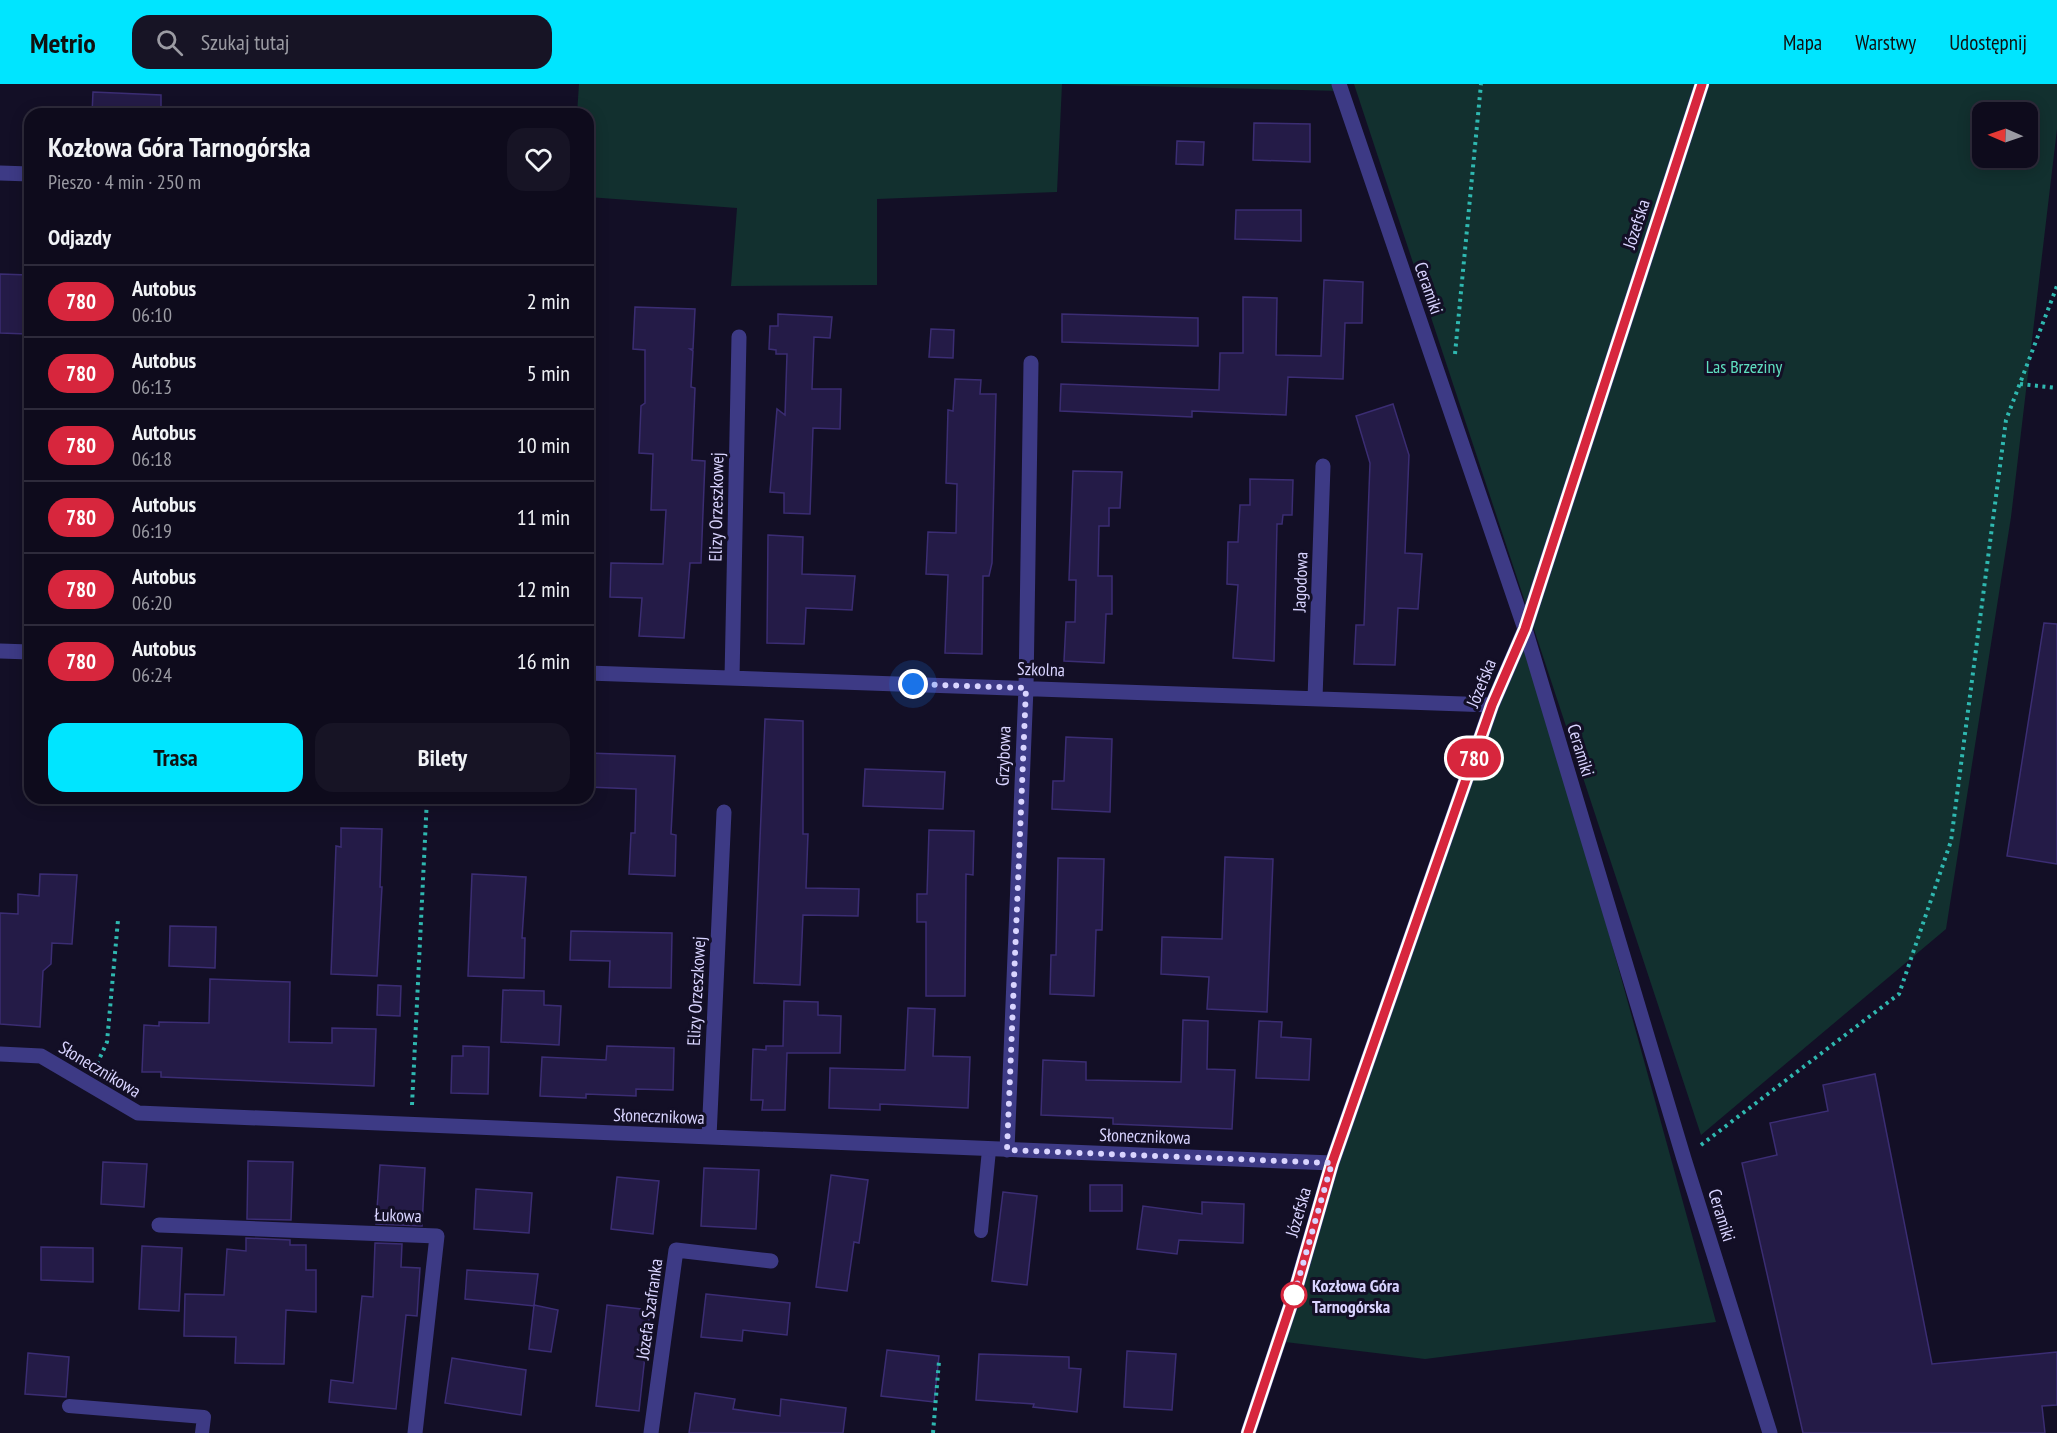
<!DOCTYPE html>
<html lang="pl">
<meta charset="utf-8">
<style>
:root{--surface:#0e0b1c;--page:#171425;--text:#f1f3f6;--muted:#9b9ba3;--line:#2e2b3b;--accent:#00e5ff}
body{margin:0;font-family:"PT Sans Narrow",sans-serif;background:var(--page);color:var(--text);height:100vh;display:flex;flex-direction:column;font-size:22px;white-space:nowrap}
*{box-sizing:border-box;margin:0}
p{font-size:20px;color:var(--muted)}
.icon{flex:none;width:33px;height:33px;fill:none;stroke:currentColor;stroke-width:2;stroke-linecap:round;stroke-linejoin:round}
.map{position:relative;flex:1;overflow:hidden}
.sheet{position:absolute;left:24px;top:24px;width:570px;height:696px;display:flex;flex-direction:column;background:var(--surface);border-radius:18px;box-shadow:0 3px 15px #0003,0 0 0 2px var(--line)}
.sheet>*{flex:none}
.badge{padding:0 12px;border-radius:20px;font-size:21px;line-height:39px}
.needle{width:39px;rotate:272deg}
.tools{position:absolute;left:1972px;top:18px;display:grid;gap:12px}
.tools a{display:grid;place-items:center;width:66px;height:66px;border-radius:12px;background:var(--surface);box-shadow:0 3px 15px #0003,0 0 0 2px var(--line);font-size:30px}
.you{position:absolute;width:30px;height:30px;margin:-15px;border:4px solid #fff;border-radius:50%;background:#1a73e8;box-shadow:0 0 0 9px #1a73e833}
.map>.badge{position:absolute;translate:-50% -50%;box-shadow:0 0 0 3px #fff}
h2{padding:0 24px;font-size:22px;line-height:54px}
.round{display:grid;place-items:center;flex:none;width:63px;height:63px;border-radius:18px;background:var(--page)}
.overview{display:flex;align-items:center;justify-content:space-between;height:102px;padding:0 24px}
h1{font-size:28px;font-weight:700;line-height:45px}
.button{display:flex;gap:12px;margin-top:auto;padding:12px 24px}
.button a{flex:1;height:69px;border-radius:18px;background:var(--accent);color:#111;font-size:24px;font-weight:700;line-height:69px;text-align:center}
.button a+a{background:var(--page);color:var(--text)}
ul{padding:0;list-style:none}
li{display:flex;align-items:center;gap:18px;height:72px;padding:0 24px;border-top:2px solid var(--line)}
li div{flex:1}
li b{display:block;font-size:22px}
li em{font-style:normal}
li .badge{min-width:66px;font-weight:700;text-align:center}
header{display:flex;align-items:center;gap:36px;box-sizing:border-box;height:84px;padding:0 30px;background:var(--accent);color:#111}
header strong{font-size:28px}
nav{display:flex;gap:33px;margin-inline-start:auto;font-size:21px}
.search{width:420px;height:54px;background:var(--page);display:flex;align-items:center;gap:15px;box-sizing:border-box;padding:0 21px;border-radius:18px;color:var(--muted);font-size:22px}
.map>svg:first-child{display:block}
.green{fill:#12302f;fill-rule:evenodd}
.building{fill:#241b47;stroke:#3b2d73;stroke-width:1.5}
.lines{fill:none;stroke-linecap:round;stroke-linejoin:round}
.path{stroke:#2fb8b0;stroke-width:4;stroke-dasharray:3 4.5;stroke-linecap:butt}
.service{stroke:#3d3a85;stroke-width:14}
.minor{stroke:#3d3a85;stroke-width:15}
.tertiary{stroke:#3d3a85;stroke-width:15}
.line-casing{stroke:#fff;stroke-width:14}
.line{stroke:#d7263d;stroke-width:9}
.walk{stroke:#d9d4ff;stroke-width:6;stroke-dasharray:0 10.8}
.stop-dot{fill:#fff;stroke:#d7263d;stroke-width:3}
.labels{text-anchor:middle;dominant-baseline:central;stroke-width:6;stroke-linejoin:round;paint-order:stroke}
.street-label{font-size:18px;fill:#d9d4ff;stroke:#130f26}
.park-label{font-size:18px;fill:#5fe0c0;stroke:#130f26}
.stop-label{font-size:18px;font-weight:bold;fill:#d9d4ff;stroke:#130f26;text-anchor:start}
</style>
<header>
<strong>Metrio</strong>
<div class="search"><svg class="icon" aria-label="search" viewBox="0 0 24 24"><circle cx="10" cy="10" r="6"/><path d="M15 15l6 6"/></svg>Szukaj tutaj</div>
<nav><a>Mapa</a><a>Warstwy</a><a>Udostępnij</a></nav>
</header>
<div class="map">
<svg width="2057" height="1349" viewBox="0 0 2057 1349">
<rect width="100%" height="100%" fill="#130f26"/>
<path class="green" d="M579,0H1335L1341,7L1062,0L1057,108L877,115V201L731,202L737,124L588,113V30H577Z
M1354,0H2057V45L2011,433L1946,845L1701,1051ZM1983,28H2028V74H1983Z
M1525,545L1716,1238L1425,1275L1277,1257Z"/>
<path class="building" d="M93,8L161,11V30H92Z
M1254,39L1310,40V78L1253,76Z
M1177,57L1204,58L1203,81L1176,80Z
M1236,126H1301V157L1235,155Z
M0,190L28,191L27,250L0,249Z
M1324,196L1363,198L1362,239H1345L1343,295L1288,293L1286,331L1192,327V333L1060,327L1061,300L1219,306L1220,269H1243V213L1277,214L1276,271L1321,272Z
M635,223L695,225L693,265H690L693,267L691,303L695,304L692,376L705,377L701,479H690L684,554L639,552L642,514L610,513L611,479L663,480L666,426H651L653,370L639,369L641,322L645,319V266L633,265Z
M778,230L832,233L830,254L814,253L812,305H841L840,345L813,344L810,430L784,429V409L770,408L777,325L785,331L787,270H776V266L769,265L770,242H778Z
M1062,230L1198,234V262L1062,258Z
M931,245L954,246L953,274L929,273Z
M955,295L981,296L980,310H996L992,479L989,492H983L982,570L945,569L948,491L926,490L928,448L956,449L957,400L946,399L948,326L953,327Z
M1393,320L1409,371L1405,469L1422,470L1418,525L1398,524L1395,581L1354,580L1356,541H1364L1370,379L1356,332Z
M1073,387L1122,388L1120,424H1109V442H1099L1098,492H1112V530H1106L1104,579L1064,577L1066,538H1075L1076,496H1069Z
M1250,395L1293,396L1292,431H1283L1282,440H1277L1274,577L1233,574L1238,501L1227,500L1228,458H1238L1240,421H1250Z
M768,451L803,453L802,490L855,492L852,526L806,524L804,560L767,559Z
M2044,539L2057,540V780L2007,772Z
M765,635L803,637V750H808L806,804L859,805L858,832L803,831L800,901L754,899Z
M1066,653L1112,655L1110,728L1052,725L1053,697H1064Z
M588,669L675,672L671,750L676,751L675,792L629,790L631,749H635L636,705L588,703Z
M865,685L945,688L943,725L863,722Z
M341,744L382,745L380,803H382L377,892L331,890L336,762L341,763Z
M929,746L974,747L973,791L966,790L965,912H926V838H917V810H927Z
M1225,773L1273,775L1267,928L1207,925L1209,893L1161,890L1162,853L1222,855Z
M1058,774L1104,775L1102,846H1096L1094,912L1050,910L1051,871H1056Z
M40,790L77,791L72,860L52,859L51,880L43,887L40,943L0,940V829L18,830V810L39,812Z
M472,790L526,793L522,854H525L524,894L468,892Z
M170,842L216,843L215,884L169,882Z
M571,847L672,849L671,904L609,903L610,877L570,876Z
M210,895L290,898L289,958L332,959V944L376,945L374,1002L161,993V988H142L144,941L159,942V938L209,939Z
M378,901L401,902L400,932L377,931Z
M503,906L544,907V921L561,922L559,961L501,958Z
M784,917L818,918V931L841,932L840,969H787L785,1026H762L763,1016H751L753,965L766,966V962H783Z
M908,924L935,925L933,972L970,973L968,1024L880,1020V1026L829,1024L830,984L905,986Z
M1183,936L1208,937L1207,985L1235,986L1232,1045L1113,1040V1034L1041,1031L1043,976L1086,978V996L1181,998Z
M1259,937L1282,938L1281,953L1311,955L1309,996L1256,994Z
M463,962L489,963L488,1010L451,1009L452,972H463Z
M607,962L674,964L673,1006L636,1005V1012L586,1010V1014L540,1012L542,973L606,976Z
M1875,990L1932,1280L2057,1268V1321L2042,1322L2045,1349H1803L1742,1079L1777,1071L1770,1039L1828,1027L1823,1001Z
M248,1077L293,1078L291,1136L247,1135Z
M103,1078L147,1080L144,1123L101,1120Z
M380,1081L425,1084L422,1142L376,1140Z
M704,1084L759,1086L756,1145L701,1142Z
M831,1091L868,1096L859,1159L854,1158L847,1207L816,1203Z
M617,1093L659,1097L653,1150L611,1145Z
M1090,1101H1122V1127H1090Z
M476,1105L532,1109L529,1149L474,1145Z
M1003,1108L1037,1112L1027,1201L992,1197Z
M1202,1118L1244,1120L1243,1159L1179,1156L1177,1170L1137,1165L1143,1122L1202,1130Z
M246,1154L290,1156V1161H306V1186H316V1228L286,1226L284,1280L235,1279L236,1253L184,1252L185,1210L224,1211L227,1165L246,1167Z
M375,1159L402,1160L401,1183L420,1184L417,1232L406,1231L396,1325L329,1318L331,1296L353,1299L362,1212L373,1213Z
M142,1162L182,1164L179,1227L139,1225Z
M41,1163L93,1164V1198L41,1196Z
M467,1186L538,1190L534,1222L465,1215Z
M706,1210L790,1219L787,1251L743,1246L742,1257L701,1253Z
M534,1221L558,1226L551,1268L529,1265Z
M607,1221L650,1226L639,1327L596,1322Z
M887,1266L939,1272L934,1318L881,1312Z
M1127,1267L1176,1270L1172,1326L1124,1323Z
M28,1269L69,1273L66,1313L25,1310Z
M979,1270L1069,1273V1284L1081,1285L1077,1328L1033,1323L1034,1320L976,1316Z
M452,1274L526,1286L521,1331L445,1319Z
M695,1309L735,1315L733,1325L780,1332L781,1315L846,1324L843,1349H689Z"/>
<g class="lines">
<path class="path" d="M1455,270L1481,0
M2020,300L2057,304
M97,980L107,958L118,836
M412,1021L427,714
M1701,1061L1899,910L1951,757L2006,336L2057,202
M933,1349L939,1277"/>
<path class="service" d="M981,1147L989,1066
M69,1322L204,1333L202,1349"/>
<path class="minor" d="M1339,0L1525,545L1684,1075L1770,1349
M0,89L30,90
M0,567L30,568
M588,589L1492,621
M732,594L739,253
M1315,615L1323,382
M0,970L41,972L138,1029L1332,1079
M709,1053L724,728
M1007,1066L1026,604L1031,279
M159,1141L437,1152L415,1349
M651,1349L676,1166L771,1177"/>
<path class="tertiary" d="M1248,1349L1294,1211L1332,1079L1492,621L1525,545L1702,0"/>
</g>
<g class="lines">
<defs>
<path id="line" d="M1248,1349L1294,1211L1332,1079L1492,621L1525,545L1702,0"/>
</defs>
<use href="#line" class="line-casing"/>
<use href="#line" class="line"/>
<path class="walk" d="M913,600L1026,604L1007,1066L1332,1079L1294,1211"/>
</g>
<circle class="stop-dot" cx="1294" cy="1211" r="12"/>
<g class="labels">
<g class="street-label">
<text transform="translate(1636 140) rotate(-72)">Józefska</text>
<text transform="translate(1429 204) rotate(71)">Ceramiki</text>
<text transform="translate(716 423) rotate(-89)">Elizy Orzeszkowej</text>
<text transform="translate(1300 498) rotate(-88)">Jagodowa</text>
<text transform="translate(1041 585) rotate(2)">Szkolna</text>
<text transform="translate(1481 599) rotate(-68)">Józefska</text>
<text transform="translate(1581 666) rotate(73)">Ceramiki</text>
<text transform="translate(1003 672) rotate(-88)">Grzybowa</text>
<text transform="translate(696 907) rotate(-87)">Elizy Orzeszkowej</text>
<text transform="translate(100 985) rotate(31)">Słonecznikowa</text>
<text transform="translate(659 1032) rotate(2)">Słonecznikowa</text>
<text transform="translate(1145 1052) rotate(2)">Słonecznikowa</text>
<text transform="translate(1298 1128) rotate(-74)">Józefska</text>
<text transform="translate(398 1131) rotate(2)">Łukowa</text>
<text transform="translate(1722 1131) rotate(73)">Ceramiki</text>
<text transform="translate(649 1225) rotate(-82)">Józefa Szafranka</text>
</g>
<g class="park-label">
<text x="1744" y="282">Las Brzeziny</text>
</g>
<g class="stop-label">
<text x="1312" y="1201">Kozłowa Góra<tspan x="1312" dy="21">Tarnogórska</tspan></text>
</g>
</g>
</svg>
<div class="tools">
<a><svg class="needle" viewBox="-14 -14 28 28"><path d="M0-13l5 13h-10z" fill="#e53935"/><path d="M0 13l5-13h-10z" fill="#9b9ba3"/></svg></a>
</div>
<div class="you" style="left:913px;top:600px"></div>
<b class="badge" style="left:1474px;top:674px;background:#d7263d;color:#fff">780</b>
<section class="sheet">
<div class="overview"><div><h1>Kozłowa Góra Tarnogórska</h1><p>Pieszo · 4 min · 250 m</p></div><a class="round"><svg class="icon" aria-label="heart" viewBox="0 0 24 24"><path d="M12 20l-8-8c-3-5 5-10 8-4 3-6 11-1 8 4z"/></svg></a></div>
<h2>Odjazdy</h2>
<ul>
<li><span class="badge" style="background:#d7263d;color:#fff">780</span><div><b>Autobus</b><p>06:10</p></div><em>2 min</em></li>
<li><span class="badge" style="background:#d7263d;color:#fff">780</span><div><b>Autobus</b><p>06:13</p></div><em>5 min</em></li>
<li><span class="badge" style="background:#d7263d;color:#fff">780</span><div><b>Autobus</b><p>06:18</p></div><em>10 min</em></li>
<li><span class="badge" style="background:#d7263d;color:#fff">780</span><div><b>Autobus</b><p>06:19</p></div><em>11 min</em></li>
<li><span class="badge" style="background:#d7263d;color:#fff">780</span><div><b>Autobus</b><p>06:20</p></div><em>12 min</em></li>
<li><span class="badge" style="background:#d7263d;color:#fff">780</span><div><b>Autobus</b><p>06:24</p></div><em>16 min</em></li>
</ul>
<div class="button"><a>Trasa</a><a>Bilety</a></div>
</section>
</div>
